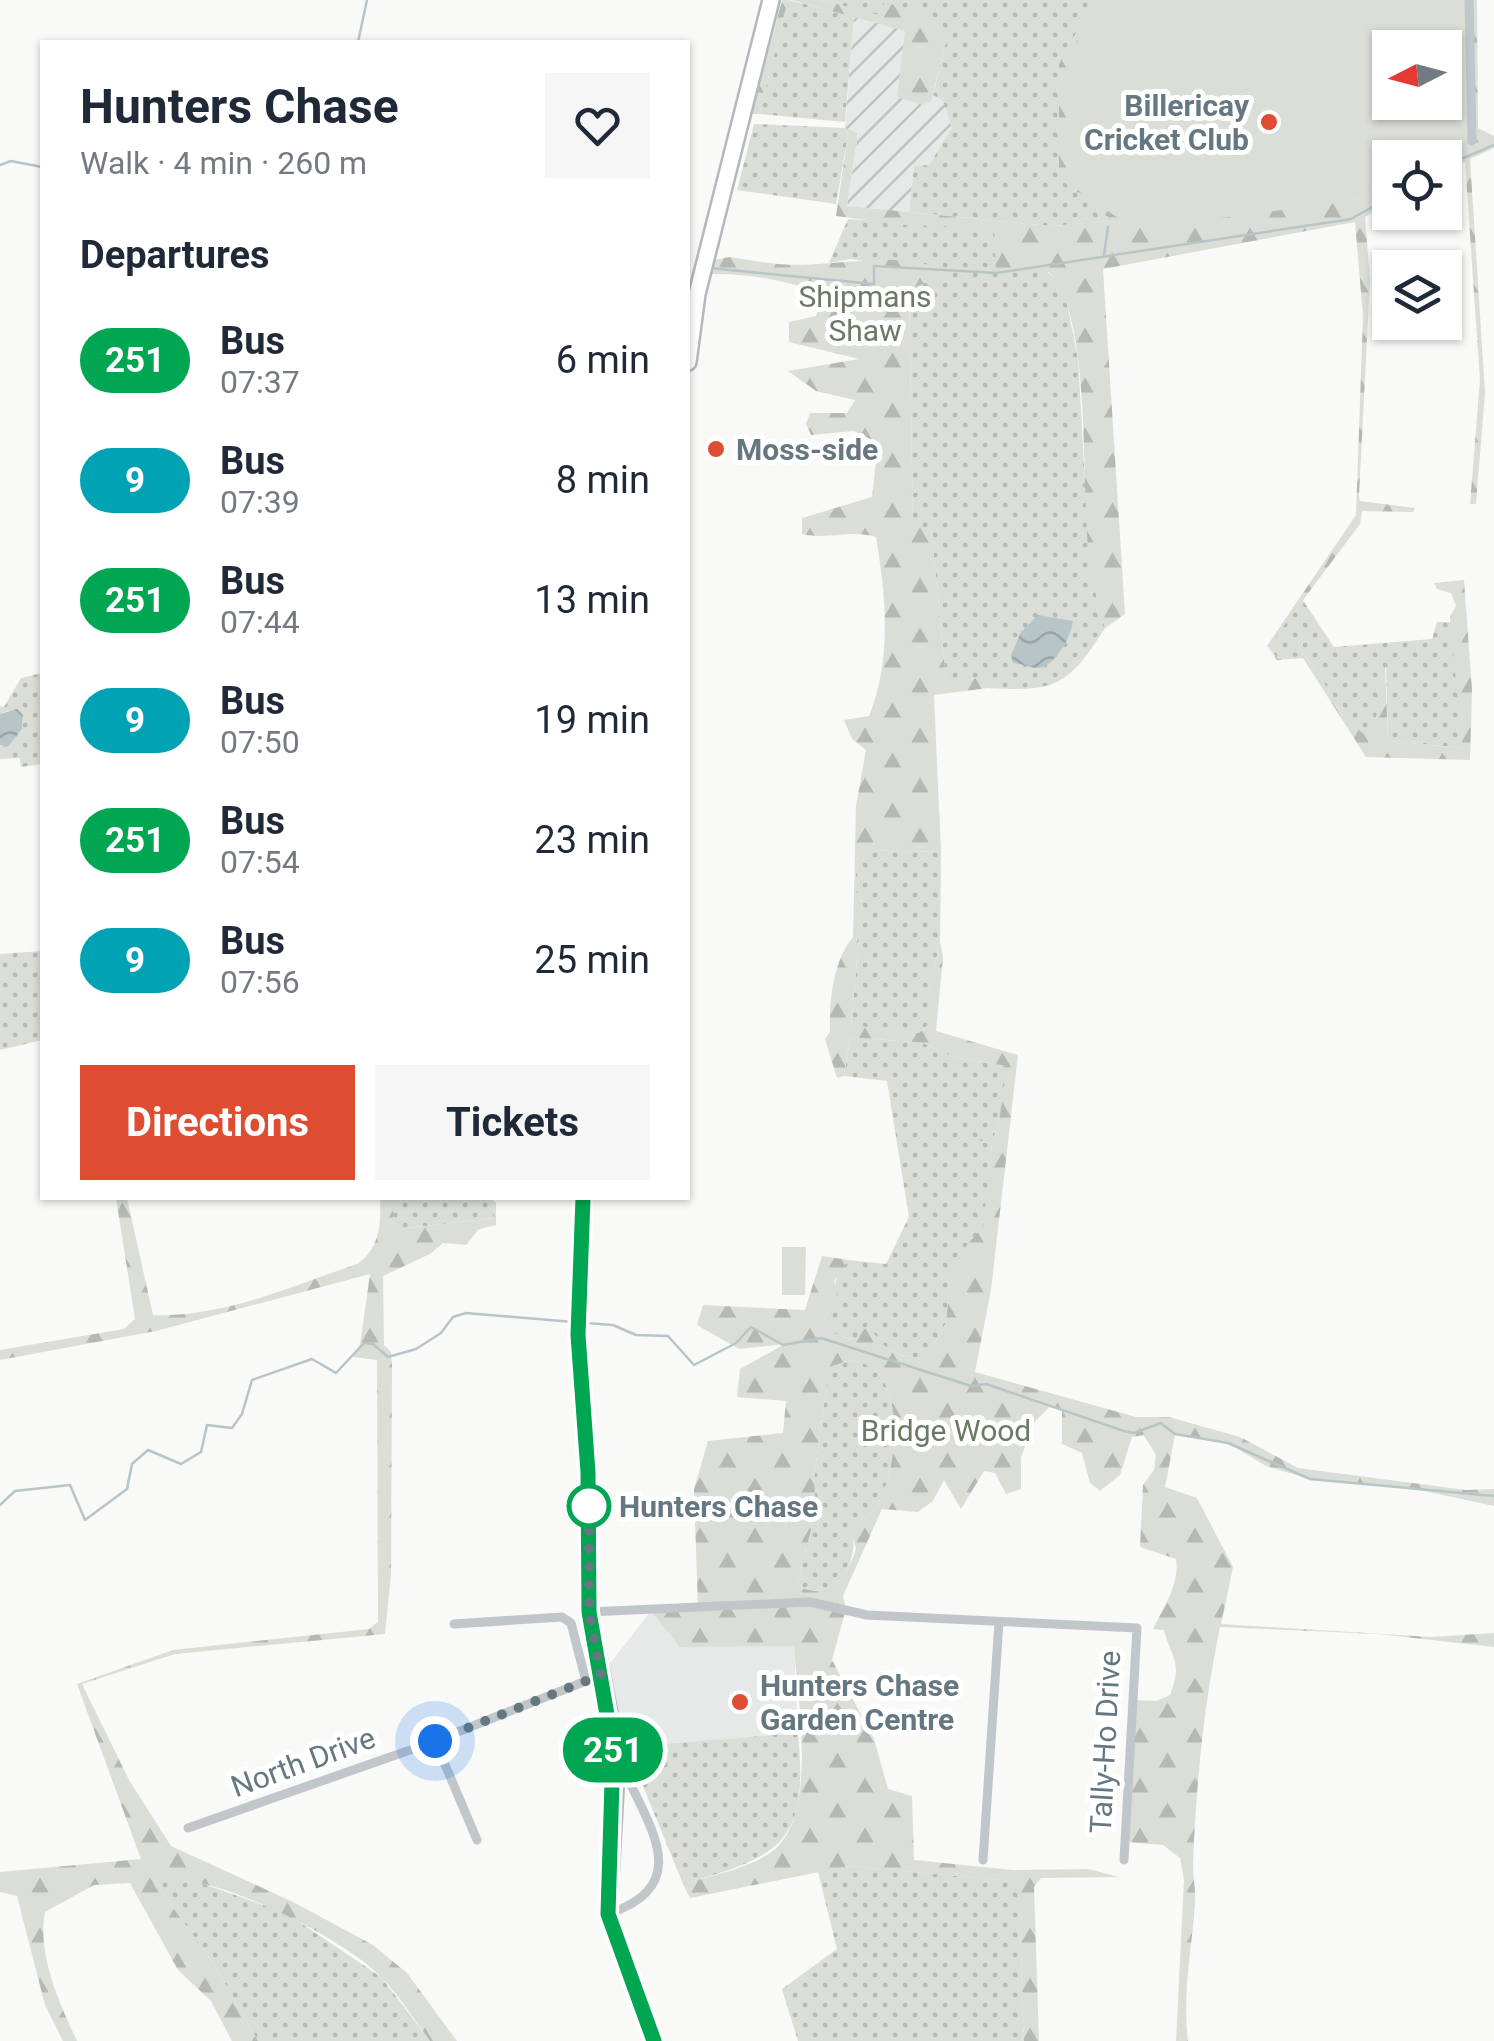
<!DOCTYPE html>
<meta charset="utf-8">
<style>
:root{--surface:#fff;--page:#f6f6f7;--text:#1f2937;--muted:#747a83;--accent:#de4d32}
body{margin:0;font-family:Roboto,sans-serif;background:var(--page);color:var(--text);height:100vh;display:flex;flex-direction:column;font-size:38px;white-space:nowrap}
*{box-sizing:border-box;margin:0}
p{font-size:32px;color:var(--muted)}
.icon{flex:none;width:55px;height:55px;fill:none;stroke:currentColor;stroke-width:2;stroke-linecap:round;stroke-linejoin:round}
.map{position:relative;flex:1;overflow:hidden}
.sheet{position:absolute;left:40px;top:40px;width:650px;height:1160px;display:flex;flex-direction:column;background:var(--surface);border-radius:0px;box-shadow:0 2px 8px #0004}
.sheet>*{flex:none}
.badge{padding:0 20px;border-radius:32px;font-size:35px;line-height:65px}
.needle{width:65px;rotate:264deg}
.tools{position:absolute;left:1372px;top:30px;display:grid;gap:20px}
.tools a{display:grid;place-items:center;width:90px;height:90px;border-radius:0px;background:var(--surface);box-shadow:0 2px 8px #0004;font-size:50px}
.you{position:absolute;width:50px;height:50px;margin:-25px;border:8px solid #fff;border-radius:50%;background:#1a73e8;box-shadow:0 0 0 15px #1a73e833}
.map>.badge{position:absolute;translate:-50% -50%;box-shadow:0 0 0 5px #fff}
h2{padding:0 40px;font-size:38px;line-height:90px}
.round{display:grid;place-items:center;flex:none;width:105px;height:105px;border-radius:0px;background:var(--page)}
.head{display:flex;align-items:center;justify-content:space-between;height:170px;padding:0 40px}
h1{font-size:48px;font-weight:700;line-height:75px}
.cta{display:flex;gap:20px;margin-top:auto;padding:20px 40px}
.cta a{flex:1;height:115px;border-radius:0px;background:var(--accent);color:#fff;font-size:40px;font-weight:700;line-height:115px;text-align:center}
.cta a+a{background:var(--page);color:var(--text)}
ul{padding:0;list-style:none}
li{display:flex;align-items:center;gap:30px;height:120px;padding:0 40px}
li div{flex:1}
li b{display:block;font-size:38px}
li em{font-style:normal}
li .badge{min-width:110px;font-weight:700;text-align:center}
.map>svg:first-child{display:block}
.built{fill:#e7e9e8}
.industrial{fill:url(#industrial-furrows)}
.grass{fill:url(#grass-dots)}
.forest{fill:url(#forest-firs);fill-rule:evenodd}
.garden{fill:#daded7;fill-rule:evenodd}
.water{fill:url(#water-waves)}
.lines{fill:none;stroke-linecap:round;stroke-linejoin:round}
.stream{stroke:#b8c5c8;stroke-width:2.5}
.primary-casing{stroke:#b2b8bb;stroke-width:20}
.minor{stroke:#c0c6c9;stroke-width:9}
.primary{stroke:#fff;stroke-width:15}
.line-casing{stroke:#fff;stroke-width:22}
.line{stroke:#00a651;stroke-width:15}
.walk{stroke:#657881;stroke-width:10;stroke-dasharray:0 18}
.poi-dot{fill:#de4d32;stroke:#fff;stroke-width:4}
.stop-dot{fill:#fff;stroke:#00a651;stroke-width:5}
.labels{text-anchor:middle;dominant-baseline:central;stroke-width:10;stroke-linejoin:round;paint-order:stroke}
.poi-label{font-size:30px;font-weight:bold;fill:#657881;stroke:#fff;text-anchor:start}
.park-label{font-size:30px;fill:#6a7a64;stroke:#fff}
.stop-label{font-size:30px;font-weight:bold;fill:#657881;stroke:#fff;text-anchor:start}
.street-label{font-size:30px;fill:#657881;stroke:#fff}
</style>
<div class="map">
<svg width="1494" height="2041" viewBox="0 0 1494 2041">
<defs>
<pattern id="industrial-furrows" width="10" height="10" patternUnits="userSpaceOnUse" patternTransform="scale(2.5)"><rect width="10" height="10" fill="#e7e9e8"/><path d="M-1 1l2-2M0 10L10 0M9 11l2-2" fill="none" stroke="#bfc2c1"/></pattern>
<pattern id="grass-dots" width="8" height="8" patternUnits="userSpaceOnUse" patternTransform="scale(2.5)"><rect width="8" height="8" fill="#daded7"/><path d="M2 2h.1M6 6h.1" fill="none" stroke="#b4b9b4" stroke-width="1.8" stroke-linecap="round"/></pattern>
<pattern id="forest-firs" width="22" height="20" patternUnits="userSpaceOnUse" patternTransform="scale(2.5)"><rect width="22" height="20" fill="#daded7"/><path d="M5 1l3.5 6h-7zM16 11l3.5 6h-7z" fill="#b4b9b4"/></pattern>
<pattern id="water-waves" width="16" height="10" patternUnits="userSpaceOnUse" patternTransform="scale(2.5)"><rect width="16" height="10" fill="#b8c5c8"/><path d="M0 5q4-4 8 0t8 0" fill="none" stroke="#99a5a8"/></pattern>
</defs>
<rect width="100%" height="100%" fill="#f9f9f7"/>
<path class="built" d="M651,1611L794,1646L798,1733L613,1749L601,1675Z"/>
<path class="industrial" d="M854,16L906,31L903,98L923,105L933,95L943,100L952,128L929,165L914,167L909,212L847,206L858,134L845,128Z"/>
<path class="grass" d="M788,0L854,16L845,122L759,114Z
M822,0H1096L1114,221L1050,226L909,212L914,166L929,165L952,128L943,101L933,95L948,33L927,30L886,3L879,16Z
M754,124L845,128L848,135L836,204L737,190Z
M848,219L995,228L1063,285L1078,358L1090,568L1105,628C1068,686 1057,692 988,688L986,677L946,682L931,528L913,526L909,288L952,273L851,259L829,263Z
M1302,599L1334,647L1432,639L1437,622H1454L1462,748L1388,741L1386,665L1372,742L1353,726L1298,645L1302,656L1278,659L1268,646Z
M42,673V764L21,767L20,758L0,759V745L8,747L22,729L23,715L8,711L0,714V706L4,707L21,678Z
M864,850L941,852L940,941L929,993L930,1023L919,1033L851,1026L862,903L855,883L858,854Z
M42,951V1040L0,1050V954Z
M850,1037L923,1043L953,1057L1008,1066L998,1128L994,1136L980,1141L992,1144L984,1227L967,1246L950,1281L946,1323L926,1357C899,1359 881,1349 868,1325L855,1340L829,1332L825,1317L838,1301C831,1284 837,1273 849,1260L886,1264L909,1217L887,1081L844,1076Z
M393,1198H493L494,1218L400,1229L393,1223Z
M850,1360C856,1362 868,1364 873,1368C906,1395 896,1480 874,1510C868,1519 859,1526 852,1533C860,1565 831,1605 797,1585L816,1510L814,1479L829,1366Z
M798,1733C809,1843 782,1856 683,1884L627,1747Z
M849,1866L1013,1881L1019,1899L1024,2041H798L782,1989L837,1949L818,1872Z
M181,1876L286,1913L381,1977L430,2041H258L215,1966L154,1881Z"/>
<path class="forest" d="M782,0H788L759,114H752Z
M791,0H822L879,15L885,2L927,16L928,30L942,26L948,34L931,101L923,105L897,97L905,31Z
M1094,0L1353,201L1390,182V202L1365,217L1370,280L1359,496L1360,501L1415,508L1413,512L1362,511L1360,524L1268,647L1278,659L1301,656L1297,644L1353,725L1372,741L1385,664L1388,741L1462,748L1450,616L1456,606L1451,593L1437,589L1434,583L1464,580L1472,690L1470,760L1366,757L1303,658L1277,660L1267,646L1356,515L1363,317L1355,222L1103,269L1125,614L1105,628C1100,608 1093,588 1090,568C1080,500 1094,316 1049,272L996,273L994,228L905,225L836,216L848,135L845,128L858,133L847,206L1050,226L1113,221L1059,178V64Z
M1460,0H1477L1478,128L1494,136V148L1470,159L1485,393L1476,504H1470L1480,380L1465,162L1445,172V158H1438L1458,147Z
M729,257C751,260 776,265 799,265C854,264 900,250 953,273L909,289L913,525L931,528L946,681L987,677L988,688L934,695L941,852L864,850L858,855L855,883L862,903L851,1025L919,1033L929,1024V993L940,941L943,957L936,1031L1018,1055L991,1290L975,1372L1136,1417H1169L1240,1437L1298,1468L1466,1490L1494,1489V1506L1415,1489L1310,1479L1266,1466L1228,1443L1175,1435L1165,1487L1197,1498L1233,1567L1221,1624L1431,1637L1494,1633V1647L1378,1634L1220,1627C1204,1704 1196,1785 1193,1864C1193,1877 1196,1890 1195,1903C1192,1950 1182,1993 1188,2041H1176L1184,1880L1180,1858L1163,1845L1125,1842L1133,1700L1157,1701L1170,1695C1183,1661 1172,1660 1164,1630L1153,1629C1163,1608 1180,1584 1176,1559L1140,1547L1143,1485L1154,1470L1156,1455L1144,1435L1132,1437L1120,1475L1100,1491L1090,1483L1082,1453L1062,1444V1409L1051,1405L1032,1425L1021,1458V1489L1006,1494L995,1473L984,1471L961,1509L944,1480L933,1501L918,1512L882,1509L843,1596L846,1609L832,1660L874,1739L888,1789L912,1796L914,1860L1013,1870L1088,1869L1119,1877L1041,1878L1034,1887L1039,2041H1024L1019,1900L1012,1881L849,1866L690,1898L683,1884C712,1875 744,1870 770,1853C820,1820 797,1699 794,1646L680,1647L651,1611L698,1609L694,1489L708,1441L783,1433L786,1401L737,1397L740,1369L785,1344L739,1349L697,1325L703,1305L805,1310L822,1256L849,1260L834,1281L838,1301L825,1317L829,1332L854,1340L869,1324C881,1349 898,1359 926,1357L946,1323L950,1281L966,1246L983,1227L992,1144L978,1140L994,1136L998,1128L1007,1066L953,1057L923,1043L850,1037L844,1076L837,1078L825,1039L830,1032C829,1002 833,961 853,937L856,806L866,750L852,739L844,720L869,716C892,660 886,596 876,537C851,529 828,540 802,534V518L872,497L878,443L854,431L811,435L806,424L810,413H847L855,400L816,391L788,371L859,359L789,342V322L816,316L823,294C784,280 750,273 707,274L710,261ZM850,1360C857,1362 868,1364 873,1368C906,1395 896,1480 874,1510C868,1519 859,1526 851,1533L856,1548C849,1575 826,1603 797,1585L816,1510L814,1479L829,1367Z
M116,1198H127L153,1315C222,1318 292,1286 357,1264C380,1249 381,1223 380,1198H393V1223L401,1229L494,1218L493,1201L496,1203V1225L479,1229L466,1245L443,1243L430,1254L383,1276L384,1345L391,1352L392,1367L391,1575L385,1634L175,1654L82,1684L129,1780L171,1846L293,1902L373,1945L407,1973L457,2041H430C415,2021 401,1998 383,1979C346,1939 207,1867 154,1881L215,1966L258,2041H232L211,2001L178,1970L130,1883L94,1885L45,1912C37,1954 59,2002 77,2041H63L45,2005L17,1896L0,1892V1872L141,1859L77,1684L173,1650L369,1629L378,1622L377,1360L353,1357L360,1345L370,1274L156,1331L0,1360V1350L124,1329L135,1319Z"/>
<path class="garden" d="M1092,0H1466L1472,141L1438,157L1390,158V182L1353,201L1134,229L1069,184L1067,71ZM1390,48H1445V102H1390Z
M782,1247H806L805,1295H782Z"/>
<path class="water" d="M1038,615L1073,621C1072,635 1055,667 1038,668C1032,668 1020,663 1013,663L1011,655L1021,632Z
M17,709L23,715L22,729L8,747L0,745V714Z"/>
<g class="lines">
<path class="stream" d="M358,42L367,0
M0,165L11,161L42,167
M1445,166L1494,145
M1104,255L1108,227
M709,268L874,284V266L996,273L1351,219L1390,197
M586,1323L613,1325L636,1335L668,1336L694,1365L736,1343L751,1327L783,1345L821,1338L971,1386L986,1384L1124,1431L1134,1433L1161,1423L1175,1434L1228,1443L1310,1479L1494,1496
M0,1505L15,1491L70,1485L85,1520L127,1489L132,1464L148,1450L181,1464L201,1452L207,1425L232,1428L242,1414L252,1380L312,1359L336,1373L364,1343L373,1344L388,1357L416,1349L441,1333L453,1317L466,1313L573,1322"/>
<defs>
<path id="primary" d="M688,362L697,294L771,0
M583,1198L578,1335L589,1472V1612L612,1729L615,1788L608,1914L654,2041"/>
</defs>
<use href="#primary" class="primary-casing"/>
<path class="minor" d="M1469,0L1472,141
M589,1612L810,1602L867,1615L1137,1628L1124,1860
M454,1624L562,1617L571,1623L586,1681
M435,1741L477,1840
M188,1828L430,1743L601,1675
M983,1860L999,1622
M608,1914C689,1887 655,1835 628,1779"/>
<use href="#primary" class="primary"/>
</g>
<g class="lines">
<defs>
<path id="line" d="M583,1198L578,1335L588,1472L589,1612L613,1749L608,1914L654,2041"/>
</defs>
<use href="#line" class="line-casing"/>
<use href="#line" class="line"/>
<path class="walk" d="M435,1741L601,1675L589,1612V1506"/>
</g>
<g class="poi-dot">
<circle cx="1269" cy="122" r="10"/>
<circle cx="716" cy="449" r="10"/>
<circle cx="740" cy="1702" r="10"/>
</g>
<circle class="stop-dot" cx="589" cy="1506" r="20"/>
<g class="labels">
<g class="poi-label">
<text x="1249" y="105" text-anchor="end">Billericay<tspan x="1249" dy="34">Cricket Club</tspan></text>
<text x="736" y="449">Moss-side</text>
<text x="760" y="1685">Hunters Chase<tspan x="760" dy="34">Garden Centre</tspan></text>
</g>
<g class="park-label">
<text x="865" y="296">Shipmans<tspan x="865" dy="34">Shaw</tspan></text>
<text x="946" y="1430">Bridge Wood</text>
</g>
<g class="stop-label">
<text x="619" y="1506">Hunters Chase</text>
</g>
<g class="street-label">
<text transform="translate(1105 1742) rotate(-87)">Tally-Ho Drive</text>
<text transform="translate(303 1762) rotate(-20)">North Drive</text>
</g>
</g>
</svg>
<div class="tools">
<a><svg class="needle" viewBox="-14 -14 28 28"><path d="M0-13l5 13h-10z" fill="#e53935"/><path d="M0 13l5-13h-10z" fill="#747a83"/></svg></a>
<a><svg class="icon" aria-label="locate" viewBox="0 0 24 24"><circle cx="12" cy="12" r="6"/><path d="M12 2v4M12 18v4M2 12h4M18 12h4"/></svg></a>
<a><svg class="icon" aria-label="layers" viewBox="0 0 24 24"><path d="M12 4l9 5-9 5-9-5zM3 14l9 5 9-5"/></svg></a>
</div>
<div class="you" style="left:435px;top:1741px"></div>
<b class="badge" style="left:613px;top:1750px;background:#00a651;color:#fff">251</b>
<section class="sheet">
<div class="head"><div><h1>Hunters Chase</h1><p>Walk · 4 min · 260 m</p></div><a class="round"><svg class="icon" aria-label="heart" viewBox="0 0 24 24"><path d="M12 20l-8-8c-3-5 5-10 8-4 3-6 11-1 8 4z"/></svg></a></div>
<h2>Departures</h2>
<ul>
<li><span class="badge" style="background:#00a651;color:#fff">251</span><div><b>Bus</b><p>07:37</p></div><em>6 min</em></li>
<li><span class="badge" style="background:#00a3b4;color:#fff">9</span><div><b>Bus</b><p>07:39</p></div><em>8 min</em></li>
<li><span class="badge" style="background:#00a651;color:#fff">251</span><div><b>Bus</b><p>07:44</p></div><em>13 min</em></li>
<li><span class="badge" style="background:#00a3b4;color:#fff">9</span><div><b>Bus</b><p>07:50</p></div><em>19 min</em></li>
<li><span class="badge" style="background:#00a651;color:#fff">251</span><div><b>Bus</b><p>07:54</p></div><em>23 min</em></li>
<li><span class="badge" style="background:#00a3b4;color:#fff">9</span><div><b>Bus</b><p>07:56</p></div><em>25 min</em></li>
</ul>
<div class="cta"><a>Directions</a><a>Tickets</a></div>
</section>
</div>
